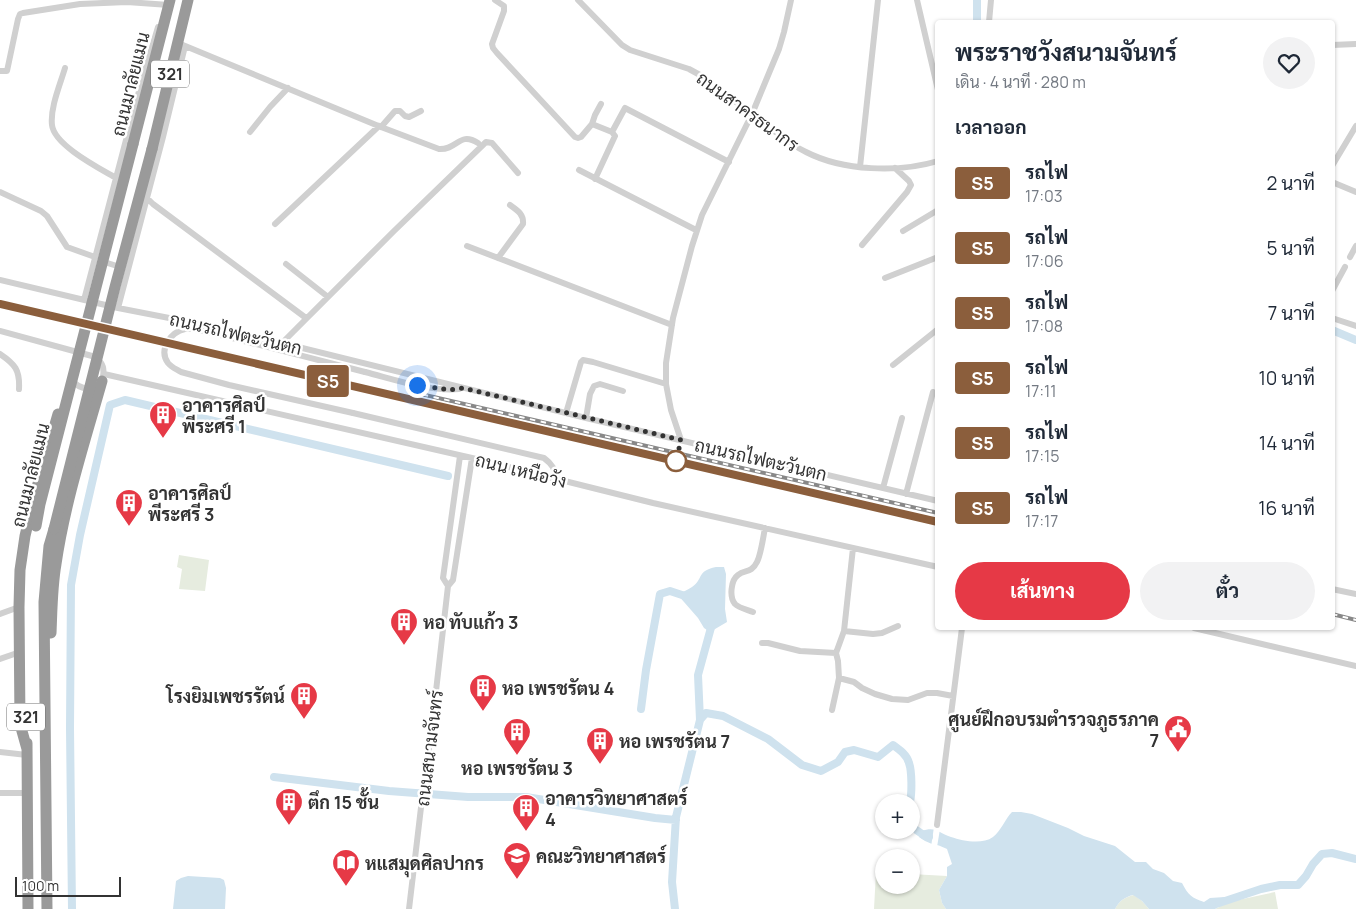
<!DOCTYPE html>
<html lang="th">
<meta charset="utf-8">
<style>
:root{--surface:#fff;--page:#f2f2f3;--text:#1f2937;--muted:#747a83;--accent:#e63946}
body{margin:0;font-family:Manrope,Sarabun,sans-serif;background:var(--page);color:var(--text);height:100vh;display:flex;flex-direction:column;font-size:19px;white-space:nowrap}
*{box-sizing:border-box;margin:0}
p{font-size:16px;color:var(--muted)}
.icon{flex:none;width:28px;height:28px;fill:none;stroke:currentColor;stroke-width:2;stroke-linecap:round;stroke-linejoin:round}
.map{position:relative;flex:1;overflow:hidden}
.details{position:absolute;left:935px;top:20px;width:400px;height:610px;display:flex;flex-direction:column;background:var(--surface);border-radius:5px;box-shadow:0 1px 4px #0004}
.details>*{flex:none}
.badge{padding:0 10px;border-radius:4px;font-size:18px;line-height:32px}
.buttons{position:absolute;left:875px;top:794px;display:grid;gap:10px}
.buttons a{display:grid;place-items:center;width:45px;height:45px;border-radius:50%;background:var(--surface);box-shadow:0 1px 4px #0004;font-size:25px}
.scale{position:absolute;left:15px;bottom:12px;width:106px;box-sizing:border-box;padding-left:5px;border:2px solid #333;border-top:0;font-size:14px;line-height:18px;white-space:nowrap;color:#333;-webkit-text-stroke:4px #fff;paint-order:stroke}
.you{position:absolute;width:25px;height:25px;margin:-12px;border:4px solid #fff;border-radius:50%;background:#1a73e8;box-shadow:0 0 0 8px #1a73e833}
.map>.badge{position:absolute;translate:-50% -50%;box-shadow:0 0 0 2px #fff}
h2{padding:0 20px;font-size:19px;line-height:45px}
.round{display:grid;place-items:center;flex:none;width:52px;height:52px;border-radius:26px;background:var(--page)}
.head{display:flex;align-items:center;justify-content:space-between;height:85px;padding:0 20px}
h1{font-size:24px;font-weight:700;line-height:38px}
.cta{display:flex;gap:10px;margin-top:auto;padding:10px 20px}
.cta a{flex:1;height:58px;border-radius:30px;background:var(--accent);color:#fff;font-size:20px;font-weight:700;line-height:58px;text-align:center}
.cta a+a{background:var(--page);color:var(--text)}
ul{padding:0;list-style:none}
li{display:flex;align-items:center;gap:15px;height:65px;padding:0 20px}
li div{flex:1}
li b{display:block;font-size:19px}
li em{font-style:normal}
li .badge{min-width:55px;font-weight:700;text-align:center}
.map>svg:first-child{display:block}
.green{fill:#e6ecdf}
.water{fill:#cfe2ee}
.pier{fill:#fff}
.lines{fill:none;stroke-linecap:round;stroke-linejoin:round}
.canal{stroke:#cfe2ee;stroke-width:8}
.street{stroke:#d0d0d0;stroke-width:6}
.highway{stroke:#9a9a9a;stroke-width:11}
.rail-casing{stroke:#888;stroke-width:4}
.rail{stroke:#fff;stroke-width:2;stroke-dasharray:5.5;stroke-linecap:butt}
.street-bridge{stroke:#d0d0d0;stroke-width:6}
.highway-bridge{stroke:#9a9a9a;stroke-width:11}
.line-casing{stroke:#fff;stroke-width:11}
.line{stroke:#8b5e3c;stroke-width:8}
.walk{stroke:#333;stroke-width:5;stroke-dasharray:0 9}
.stop-dot{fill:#fff;stroke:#8b5e3c;stroke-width:2.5}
.labels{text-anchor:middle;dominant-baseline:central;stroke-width:5;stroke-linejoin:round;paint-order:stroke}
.shield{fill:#fff;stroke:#707070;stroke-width:1}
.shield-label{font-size:16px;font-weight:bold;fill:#333}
.street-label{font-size:18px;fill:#333;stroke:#fff}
.poi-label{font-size:18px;font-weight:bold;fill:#333;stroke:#fff;text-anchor:start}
</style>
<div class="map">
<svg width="1356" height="909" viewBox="0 0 1356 909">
<rect width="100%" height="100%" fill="#fff"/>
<path class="green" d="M179,555L209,560L205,591L179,589L182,569L177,567Z
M876,872H884V885H911V874L947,876L939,890L942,903L946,909H874Z
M1275,892L1278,909H1215L1229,902Z
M1134,895L1142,901L1149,909H1152H1115C1119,901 1125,897 1134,895Z"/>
<path class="water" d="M716,567H724L726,574L725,609L727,622L710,632L704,628L698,618L677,594C682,592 688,590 692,587C704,579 696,571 716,567Z
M1012,812H1021L1032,814L1068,828L1084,836L1115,846L1135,862H1146L1153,869L1164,873L1173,881L1182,883C1188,895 1192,898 1204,902L1210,898L1225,897L1229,902L1215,909H1149L1142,901L1133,895C1125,897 1119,901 1115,909H946L942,903L939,890L947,876V867L952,864L947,849C936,843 931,846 919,837L921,831C937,826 938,833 951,837C963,841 982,845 993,837C1001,831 1005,819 1012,812Z
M188,876L220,878L224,880L226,888L225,909H173L176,881L181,878Z"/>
<path class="pier" d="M934,827L940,829L937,847H931Z"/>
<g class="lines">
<path class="canal" d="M977,0V22
M1332,330L1356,340
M641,709L646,670L660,594L670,591L685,596
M700,720L698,675L712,624
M274,777L389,791L468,797H526L655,818L676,820
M911,825L912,827L925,836L929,837
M1219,903L1261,889L1280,885H1298L1306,876L1313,864L1322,854L1332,853L1356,859
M72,909L70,728L71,585L80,535L110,405L125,400L448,476
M675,909L672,882L676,817L700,720L706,713L723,716L768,739L802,765L821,771L838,762L845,752L854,750L878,757L893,745C900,750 907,755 909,763C912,771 912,793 910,802"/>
<path class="street" d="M495,0L504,6V11L492,44L493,48L497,53L575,137L578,138L581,137L592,124L612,132
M578,0L622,45L630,50L689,69L700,75L752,114C760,122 768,127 777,133C786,140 795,147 806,152C843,171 898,173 938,161
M917,0L938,90
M989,22L991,0
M178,43L381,127L439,149C458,150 459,131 478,143
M1332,45L1356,44
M65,68C60,85 50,108 52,125C54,145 99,168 116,178
M0,71H7L18,19L20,14L23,13L80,4L127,2L169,5
M592,124L595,115L601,104
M381,127L395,111H400L405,116L409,117L421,111
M250,132L270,107L288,88
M1332,166L1356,126
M860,167L878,0
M579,170L696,230
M595,179L615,136L612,132L625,108L729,162
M1332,182L1356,192
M0,192L41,211L47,216L67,247L95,257
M147,198L153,204L306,318
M275,224L379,126
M903,231L938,210
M862,245L907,192L911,185L909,181L895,168
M467,246L672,325
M1350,257L1356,246
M498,258L523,224C524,214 517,210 510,205
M101,261L117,266L121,270
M286,264L328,297
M885,278L938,257
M0,280L118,308L205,325L282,343L586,418L938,501
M1332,291L1345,267
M84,300L137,98L158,27
M118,308L163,137L185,46
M1332,318L1356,326
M0,331L92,356C101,360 105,366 103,376
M282,343L394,231L486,142L492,143L518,173
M0,354C15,364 20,370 19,389
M893,365L938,329
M365,372C393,379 430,392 459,389
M104,374L472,458L653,503L938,567
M72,380C77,387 83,389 91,388
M353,413L544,458C552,464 555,469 557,479
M566,413L581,362L583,360L593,362L666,384
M586,418L590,394L594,386L600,384L623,391
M681,440L671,410L666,384V363L673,318L692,246L702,215L752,114L779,49L784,32L791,0
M460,456L443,578L448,586L453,580L472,458
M883,488L902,418
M906,494L933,392
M1332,589L1356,594
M753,612C748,610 739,608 735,604C729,597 731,580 738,575C745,569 751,574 757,562C761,554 763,538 765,528
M0,614L19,607
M1194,628L1356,666
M844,631L873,634L882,633L898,626
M762,643H768L800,651L836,653
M0,659L20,652
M839,678L854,682L862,688L875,694L892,699L908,700L927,693H937L953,696
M832,710L839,678L838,661L836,653L844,631L853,548
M0,752L27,755
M0,793H27
M937,825L962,628
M409,909L422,799L432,726L448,586"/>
<path class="highway" d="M133,144L170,0
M152,149L188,0
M51,633C52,610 52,587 56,564C65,502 85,441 102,381
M27,743L28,909
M27,749L20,724L19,607L20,570L25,536L35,494L58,414
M47,909L44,602L49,546L54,529"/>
<defs>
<path id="rail" d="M0,304L938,522
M412,392L938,513
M1332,614L1356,620"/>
</defs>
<use href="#rail" class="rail-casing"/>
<use href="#rail" class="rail"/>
<path class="street-bridge" d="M353,413L229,385L181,372C176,369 171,367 168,363C158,349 171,332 185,329C194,328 204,331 213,333L365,372"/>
<path class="highway-bridge" d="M36,526L40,504L133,144
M54,529L115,287L152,149"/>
</g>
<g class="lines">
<defs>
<path id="line" d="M0,304L938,522"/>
</defs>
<use href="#line" class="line-casing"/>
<use href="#line" class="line"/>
<path class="walk" d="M417,385L450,390L463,388L681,440L676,461"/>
</g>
<defs>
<symbol id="building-pin" viewBox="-11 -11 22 30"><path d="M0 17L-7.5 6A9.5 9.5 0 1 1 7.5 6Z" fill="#e63946" stroke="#fff"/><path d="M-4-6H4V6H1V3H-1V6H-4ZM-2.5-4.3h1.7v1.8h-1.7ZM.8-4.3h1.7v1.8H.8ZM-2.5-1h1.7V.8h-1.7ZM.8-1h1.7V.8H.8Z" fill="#fff"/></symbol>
<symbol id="civic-pin" viewBox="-11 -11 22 30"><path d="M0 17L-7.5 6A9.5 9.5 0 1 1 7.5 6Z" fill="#e63946" stroke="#fff"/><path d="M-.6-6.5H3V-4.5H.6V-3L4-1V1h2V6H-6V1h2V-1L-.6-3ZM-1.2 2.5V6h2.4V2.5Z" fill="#fff"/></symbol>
<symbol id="university-pin" viewBox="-11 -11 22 30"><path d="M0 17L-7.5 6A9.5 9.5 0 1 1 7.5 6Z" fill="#e63946" stroke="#fff"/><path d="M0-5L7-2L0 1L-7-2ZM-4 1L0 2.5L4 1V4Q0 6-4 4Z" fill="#fff"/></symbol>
<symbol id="library-pin" viewBox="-11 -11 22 30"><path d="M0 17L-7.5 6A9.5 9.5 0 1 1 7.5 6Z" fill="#e63946" stroke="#fff"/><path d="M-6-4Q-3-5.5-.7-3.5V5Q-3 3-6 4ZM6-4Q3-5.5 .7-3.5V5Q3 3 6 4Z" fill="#fff"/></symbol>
</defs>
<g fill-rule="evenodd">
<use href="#building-pin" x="147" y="399" width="32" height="43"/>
<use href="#building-pin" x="113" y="487" width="32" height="43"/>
<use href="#building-pin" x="388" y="606" width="32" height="43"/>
<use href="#building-pin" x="467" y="672" width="32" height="43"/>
<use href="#building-pin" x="288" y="680" width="32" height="43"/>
<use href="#civic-pin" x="1162" y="713" width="32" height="43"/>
<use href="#building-pin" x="501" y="716" width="32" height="43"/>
<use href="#building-pin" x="584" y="725" width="32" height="43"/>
<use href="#building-pin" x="273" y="786" width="32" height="43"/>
<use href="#building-pin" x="510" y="792" width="32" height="43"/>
<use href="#university-pin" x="501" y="840" width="32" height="43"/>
<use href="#library-pin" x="330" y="847" width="32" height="43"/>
</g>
<circle class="stop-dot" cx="676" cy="461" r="10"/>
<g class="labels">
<g class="shield">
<rect x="151" y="60.5" width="38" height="27" rx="4"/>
<rect x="7" y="703.5" width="38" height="27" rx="4"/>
</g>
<g class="shield-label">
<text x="170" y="74">321</text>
<text x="26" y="717">321</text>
</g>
<g class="street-label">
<text transform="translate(130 84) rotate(-76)">ถนนมาลัยแมน</text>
<text transform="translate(748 111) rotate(36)">ถนนสาครธนากร</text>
<text transform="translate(236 333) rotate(13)">ถนนรถไฟตะวันตก</text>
<text transform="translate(761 459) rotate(13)">ถนนรถไฟตะวันตก</text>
<text transform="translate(521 470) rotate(14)">ถนน เหนือวัง</text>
<text transform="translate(30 475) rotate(-76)">ถนนมาลัยแมน</text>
<text transform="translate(429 748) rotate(-83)">ถนนสนามจันทร์</text>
</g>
<g class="poi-label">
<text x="182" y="405">อาคารศิลป์<tspan x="182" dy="21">พีระศรี 1</tspan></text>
<text x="148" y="493">อาคารศิลป์<tspan x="148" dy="21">พีระศรี 3</tspan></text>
<text x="423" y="622">หอ ทับแก้ว 3</text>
<text x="502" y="688">หอ เพรชรัตน 4</text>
<text x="285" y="696" text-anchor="end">โรงยิมเพชรรัตน์</text>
<text x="1159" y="719" text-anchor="end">ศูนย์ฝึกอบรมตำรวจภูธรภาค<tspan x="1159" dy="21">7</tspan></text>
<text x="619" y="741">หอ เพรชรัตน 7</text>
<text x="517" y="768" text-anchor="middle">หอ เพรชรัตน 3</text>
<text x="545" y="798">อาคารวิทยาศาสตร์<tspan x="545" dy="21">4</tspan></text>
<text x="308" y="802">ตึก 15 ชั้น</text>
<text x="536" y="856">คณะวิทยาศาสตร์</text>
<text x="365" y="863">หแสมุดศิลปากร</text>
</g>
</g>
</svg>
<div class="buttons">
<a>+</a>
<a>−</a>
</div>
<div class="scale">100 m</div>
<div class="you" style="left:417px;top:385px"></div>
<b class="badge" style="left:328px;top:381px;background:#8b5e3c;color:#fff">S5</b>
<section class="details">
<div class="head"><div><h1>พระราชวังสนามจันทร์</h1><p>เดิน · 4 นาที · 280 m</p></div><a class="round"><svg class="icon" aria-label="heart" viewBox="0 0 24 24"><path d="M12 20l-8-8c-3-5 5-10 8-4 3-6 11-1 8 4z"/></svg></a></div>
<h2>เวลาออก</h2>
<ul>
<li><span class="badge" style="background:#8b5e3c;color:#fff">S5</span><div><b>รถไฟ</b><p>17:03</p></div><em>2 นาที</em></li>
<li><span class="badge" style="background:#8b5e3c;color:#fff">S5</span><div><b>รถไฟ</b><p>17:06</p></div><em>5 นาที</em></li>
<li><span class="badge" style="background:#8b5e3c;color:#fff">S5</span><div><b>รถไฟ</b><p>17:08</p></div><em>7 นาที</em></li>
<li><span class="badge" style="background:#8b5e3c;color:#fff">S5</span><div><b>รถไฟ</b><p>17:11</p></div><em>10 นาที</em></li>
<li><span class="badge" style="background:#8b5e3c;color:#fff">S5</span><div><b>รถไฟ</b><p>17:15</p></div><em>14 นาที</em></li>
<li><span class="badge" style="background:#8b5e3c;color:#fff">S5</span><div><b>รถไฟ</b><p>17:17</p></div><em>16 นาที</em></li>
</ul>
<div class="cta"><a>เส้นทาง</a><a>ตั๋ว</a></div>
</section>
</div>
